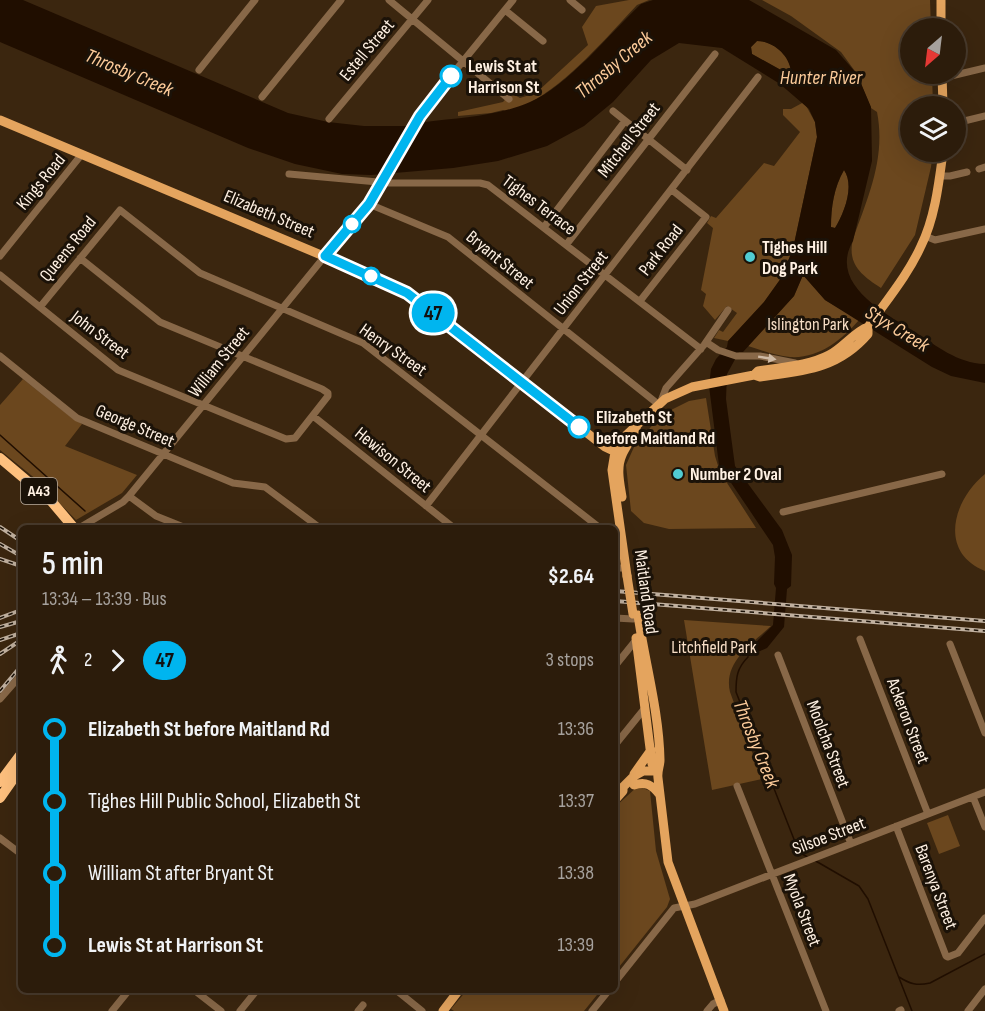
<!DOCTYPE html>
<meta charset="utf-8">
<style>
:root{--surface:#2c1c0b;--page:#382919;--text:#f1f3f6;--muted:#a6a19d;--line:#483a2c}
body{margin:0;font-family:"Sofia Sans Condensed",sans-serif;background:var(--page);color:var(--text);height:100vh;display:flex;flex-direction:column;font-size:22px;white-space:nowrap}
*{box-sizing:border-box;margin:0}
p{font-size:20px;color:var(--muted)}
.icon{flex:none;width:33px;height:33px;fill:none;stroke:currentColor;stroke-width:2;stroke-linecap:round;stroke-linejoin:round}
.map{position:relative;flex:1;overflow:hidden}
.sheet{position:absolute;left:18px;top:525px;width:600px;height:468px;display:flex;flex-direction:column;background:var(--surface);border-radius:9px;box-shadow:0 6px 24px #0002,0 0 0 2px var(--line)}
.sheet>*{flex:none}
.badge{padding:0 12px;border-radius:20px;font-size:21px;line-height:39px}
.needle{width:39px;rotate:208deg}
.buttons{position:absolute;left:900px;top:18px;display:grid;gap:12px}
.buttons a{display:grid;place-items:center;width:66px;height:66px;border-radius:50%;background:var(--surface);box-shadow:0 6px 24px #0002,0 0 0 2px var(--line);font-size:30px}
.map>.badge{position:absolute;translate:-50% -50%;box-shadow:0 0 0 3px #fff}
.legs{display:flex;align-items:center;gap:9px;height:66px;padding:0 24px;font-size:20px}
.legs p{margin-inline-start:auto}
.summary{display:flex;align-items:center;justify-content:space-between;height:102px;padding:0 24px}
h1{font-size:33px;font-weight:600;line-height:45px}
ul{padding:0 24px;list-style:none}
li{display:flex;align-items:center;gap:21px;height:72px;font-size:22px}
li i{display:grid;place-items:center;width:9px;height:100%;margin:0 8px;background:currentColor}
li i::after{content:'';width:15px;height:15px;margin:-8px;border:4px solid;border-radius:50%;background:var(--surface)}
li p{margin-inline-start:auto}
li:first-child i{background:linear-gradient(#0000 50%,currentColor 0)}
li:last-child i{background:linear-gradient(currentColor 50%,#0000 0)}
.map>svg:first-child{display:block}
.green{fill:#6b471e}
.water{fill:#200e00;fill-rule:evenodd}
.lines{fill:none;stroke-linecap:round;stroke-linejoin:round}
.stream{stroke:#200e00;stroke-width:1.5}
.minor{stroke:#886848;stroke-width:7}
.major{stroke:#e4a45e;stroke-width:9}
.highway{stroke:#fec07e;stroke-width:10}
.rail-casing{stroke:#c0b09f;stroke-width:4}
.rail{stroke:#1b1208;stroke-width:1.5;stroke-dasharray:4.5;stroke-linecap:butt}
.minor-bridge{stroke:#886848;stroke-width:7}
.major-bridge{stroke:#e4a45e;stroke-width:9}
.oneway{fill:#cfbaa5}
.line-1-casing{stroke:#fff;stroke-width:14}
.line-1{stroke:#00b5ef;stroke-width:9}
.stop-1-dot{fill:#fff;stroke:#00b5ef;stroke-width:3}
.poi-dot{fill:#51ccd2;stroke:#1b1208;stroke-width:2}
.labels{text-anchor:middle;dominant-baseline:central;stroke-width:6;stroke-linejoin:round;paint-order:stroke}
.shield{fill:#1b1208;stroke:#bbaea1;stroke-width:1.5}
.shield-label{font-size:16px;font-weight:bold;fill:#fff1e3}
.street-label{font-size:18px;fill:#fff1e3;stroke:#1b1208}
.stop-label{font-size:18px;font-weight:bold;fill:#fff1e3;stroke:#1b1208;text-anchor:start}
.poi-label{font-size:18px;font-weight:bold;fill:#fff1e3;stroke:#1b1208;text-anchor:start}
.park-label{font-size:18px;fill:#f7dec6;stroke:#1b1208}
.water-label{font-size:20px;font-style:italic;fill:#fccb9a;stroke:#1b1208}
</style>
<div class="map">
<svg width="985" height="1011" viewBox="0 0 985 1011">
<rect width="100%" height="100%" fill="#3b260f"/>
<path class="green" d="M629,0H649L637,5C606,38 569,82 528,104C522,107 513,109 506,111L503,110L491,113L458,116V112L503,102L511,93L520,98L536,93L588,45L582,27L596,6Z
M762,0H930L931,28H910V74H932L933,106H910V152H933L931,167L915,235L881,288C861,275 847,264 853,239C868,197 886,158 877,112L871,108L857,74L841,52L791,16Z
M757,41C774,41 790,55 791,71L788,74L752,54L751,47Z
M804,102L815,122L817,137L794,244L784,274L764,302L728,341L714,338L719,330L723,332L737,313L727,306L715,320L703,306L706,294L701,290L713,228L707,223L711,216L716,218L764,163L774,166L800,132L783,115V109H791Z
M844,170C855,186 844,213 835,228L831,227C831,206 834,188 844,170Z
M803,275L825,300L859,320C842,340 818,359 790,357C776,356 761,350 748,346L794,296Z
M23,379L72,418L82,424L65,446L137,475L122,493L76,520L37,480L0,450V405Z
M706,398L715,456L720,472L756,528L669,529L644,523L631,511L626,465L634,447L661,415L689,401Z
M985,474V571C938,552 953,500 985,474Z
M684,620L771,626C752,644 723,662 730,692L762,779L712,790Z
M638,786L650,791L656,851L670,899L667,907L615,972V807Z
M948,815L960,846L939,854L927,823Z
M467,990H601L584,1011H454L451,1009Z"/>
<path class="water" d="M0,0H23L288,113L328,122L364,126H419L425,122C460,118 498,116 530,102C568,86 610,33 641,4L653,0H749L836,50L857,74L871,107L872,161L853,241C828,284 885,313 915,332C937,346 957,363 985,364V383L951,376L932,367L825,300L803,275L794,296L743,352H739L727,374L726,399L735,466L782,530L792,555L791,586L787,589L784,627L767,648L747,657L758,640L773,625L776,588L774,584L775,557L773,545L719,465L709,386L711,369L716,359L727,347L728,341L764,302L784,274L794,244L817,137L815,122L809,109L780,84L722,48L679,43L651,60L613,102L584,126L547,146L498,161L453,168L371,175L342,174L295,164L248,148L0,42ZM757,41C773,41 789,55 791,71L788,74L752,54L751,47ZM844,170C855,186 844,213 835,228L831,227C831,207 834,187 844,170Z"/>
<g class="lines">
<path class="stream" d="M0,435L85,511
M748,657C737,668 736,677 736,692L799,852L809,858
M814,860L859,886L868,899L912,1011
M899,977C910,984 917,986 930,983L985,954"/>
<path class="minor" d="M389,0L509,99
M570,0L582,10
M505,10L543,41
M199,70L255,0
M942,76H951L985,68
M262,97L341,0
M613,111L687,170
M329,119L428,0
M956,123L985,116
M414,125L424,109L513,0
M979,169L985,167
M289,174L389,183H480L488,185L701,349
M940,176H950L967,172
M369,204L448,237L658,404
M544,227L625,121
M925,236L935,240L985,229
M566,245L715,54
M0,256L82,154
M0,275L118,370L286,439L295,438L328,396V393L322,389L160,322L80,258
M640,301L706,217L672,190
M40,307L120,210L200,273L363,343L600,528
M706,342L718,350L736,356H760L795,363
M0,356L77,418L233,483L265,487L320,528
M661,401L666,388L704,345L728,310
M313,416L454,528
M129,496L156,516L186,528
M426,506L758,77
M783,512L942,474
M79,528L123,502L129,496L374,196
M615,568H626
M615,618L633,619
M860,639L928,814
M950,644L985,733
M778,655L851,844
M615,666L636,640
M0,699L21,675
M615,745L645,708
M737,786L826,1011
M973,797L985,827
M896,826L946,956L948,957L958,953L985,918
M0,838L21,854
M615,982L674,908L695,904L985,792
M194,990L221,1011
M396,990L422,1011
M112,1011L129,990
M240,1011L257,990
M358,1011L363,1005
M592,1011L609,990
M707,1011L713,1004L721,1000
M899,1011L901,1010
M968,1011L985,989"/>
<path class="major" d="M941,0V28
M942,74L943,106
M0,120L402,289L605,447L622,455
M754,375L758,371C781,367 808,366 829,355C843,348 855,331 868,327
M622,497C620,484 616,468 622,455C627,444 634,437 637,425
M627,576L612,470L615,452L622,439L665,399L692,387L754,375L760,377C803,371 838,369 868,334V327C886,301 908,275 921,246C935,218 939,182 943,152
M638,615C645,663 659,711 660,760C660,766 657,771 658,778L668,862L724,1011
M636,638L652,764L657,771
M634,774L651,750
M634,785C646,781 652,785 660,795
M615,800L623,791V787L634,776L643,771H657
M443,1011L459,990"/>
<path class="highway" d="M0,458L52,502L74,528
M0,782L21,754
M0,798L21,768"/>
<defs>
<path id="rail" d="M0,527L21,541
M0,544L21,556
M0,559L21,566
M615,591L985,621
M615,601L985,631
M0,618L21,610
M0,627L21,621
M0,640L21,633
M0,654L21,640
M0,691L21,666"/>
</defs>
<use href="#rail" class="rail-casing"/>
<use href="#rail" class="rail"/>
<path class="minor-bridge" d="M374,196L414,125"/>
<path class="major-bridge" d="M627,576L633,614"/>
</g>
<defs><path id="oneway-solid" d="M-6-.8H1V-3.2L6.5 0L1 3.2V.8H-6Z" transform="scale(1.5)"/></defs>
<use class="oneway" href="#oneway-solid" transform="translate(767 358) rotate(9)"/>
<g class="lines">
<defs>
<path id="line-1" d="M451,76L420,116L369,204L325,256L407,293L579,427"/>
</defs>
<use href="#line-1" class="line-1-casing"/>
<use href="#line-1" class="line-1"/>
</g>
<g class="stop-1-dot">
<circle cx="451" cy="76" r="10"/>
<circle cx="352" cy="224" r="8"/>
<circle cx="371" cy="276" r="8"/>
<circle cx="579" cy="427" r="10"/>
</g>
<g class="poi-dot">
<circle cx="750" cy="257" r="6"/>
<circle cx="678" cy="474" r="6"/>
</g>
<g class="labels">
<rect class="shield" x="21" y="478" width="36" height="26" rx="4.5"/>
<g class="shield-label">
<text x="39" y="491">A43</text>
</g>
<g class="street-label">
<text transform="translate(367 50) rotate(-50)">Estell Street</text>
<text transform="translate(629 140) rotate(-52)">Mitchell Street</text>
<text transform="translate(41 182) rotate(-51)">Kings Road</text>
<text transform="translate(539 205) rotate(37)">Tighes Terrace</text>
<text transform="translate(269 214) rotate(23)">Elizabeth Street</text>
<text transform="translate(68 249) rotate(-51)">Queens Road</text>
<text transform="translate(661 250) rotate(-52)">Park Road</text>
<text transform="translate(500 260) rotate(39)">Bryant Street</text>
<text transform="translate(581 283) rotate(-52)">Union Street</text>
<text transform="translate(100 335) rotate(37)">John Street</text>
<text transform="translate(393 350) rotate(35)">Henry Street</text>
<text transform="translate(219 362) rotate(-51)">William Street</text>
<text transform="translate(135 426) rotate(23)">George Street</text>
<text transform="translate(393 460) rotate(39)">Hewison Street</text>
<text transform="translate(646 592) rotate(82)">Maitland Road</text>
<text transform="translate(908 721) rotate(69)">Ackeron Street</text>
<text transform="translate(828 744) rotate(69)">Moolcha Street</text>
<text transform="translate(829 836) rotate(-21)">Silsoe Street</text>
<text transform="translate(936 887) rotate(69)">Barenya Street</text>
<text transform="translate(802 910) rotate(69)">Myola Street</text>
</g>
<g class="stop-label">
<text x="468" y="66">Lewis St at<tspan x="468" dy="21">Harrison St</tspan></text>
<text x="596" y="417">Elizabeth St<tspan x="596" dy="21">before Maitland Rd</tspan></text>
</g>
<g class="poi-label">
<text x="762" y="247">Tighes Hill<tspan x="762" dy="21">Dog Park</tspan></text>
<text x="690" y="474">Number 2 Oval</text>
</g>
<g class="park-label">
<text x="808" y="324">Islington Park</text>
<text x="714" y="647">Litchfield Park</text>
</g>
<g class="water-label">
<text transform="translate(614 65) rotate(-40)">Throsby Creek</text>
<text transform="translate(129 73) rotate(23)">Throsby Creek</text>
<text x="821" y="78">Hunter River</text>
<text transform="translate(897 329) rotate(31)">Styx Creek</text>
<text transform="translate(756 744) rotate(68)">Throsby Creek</text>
</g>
</g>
</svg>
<div class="buttons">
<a><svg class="needle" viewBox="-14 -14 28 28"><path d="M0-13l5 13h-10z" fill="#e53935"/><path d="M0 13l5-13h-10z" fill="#a6a19d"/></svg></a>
<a><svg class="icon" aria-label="layers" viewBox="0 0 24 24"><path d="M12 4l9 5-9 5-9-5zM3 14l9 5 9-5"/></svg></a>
</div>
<b class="badge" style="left:433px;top:313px;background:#00b5ef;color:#111">47</b>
<section class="sheet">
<div class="summary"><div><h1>5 min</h1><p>13:34 – 13:39 · Bus</p></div><b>$2.64</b></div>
<div class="legs"><svg class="icon" aria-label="walk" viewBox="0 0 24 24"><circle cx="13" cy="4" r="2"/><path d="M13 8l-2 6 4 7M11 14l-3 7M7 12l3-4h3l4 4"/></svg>2<svg class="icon" aria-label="forward" viewBox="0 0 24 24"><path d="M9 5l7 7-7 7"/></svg><b class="badge" style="background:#00b5ef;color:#111">47</b><p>3 stops</p></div>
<ul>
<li><i style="color:#00b5ef"></i><b>Elizabeth St before Maitland Rd</b><p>13:36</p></li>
<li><i style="color:#00b5ef"></i><span>Tighes Hill Public School, Elizabeth St</span><p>13:37</p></li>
<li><i style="color:#00b5ef"></i><span>William St after Bryant St</span><p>13:38</p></li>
<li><i style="color:#00b5ef"></i><b>Lewis St at Harrison St</b><p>13:39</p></li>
</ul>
</section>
</div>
